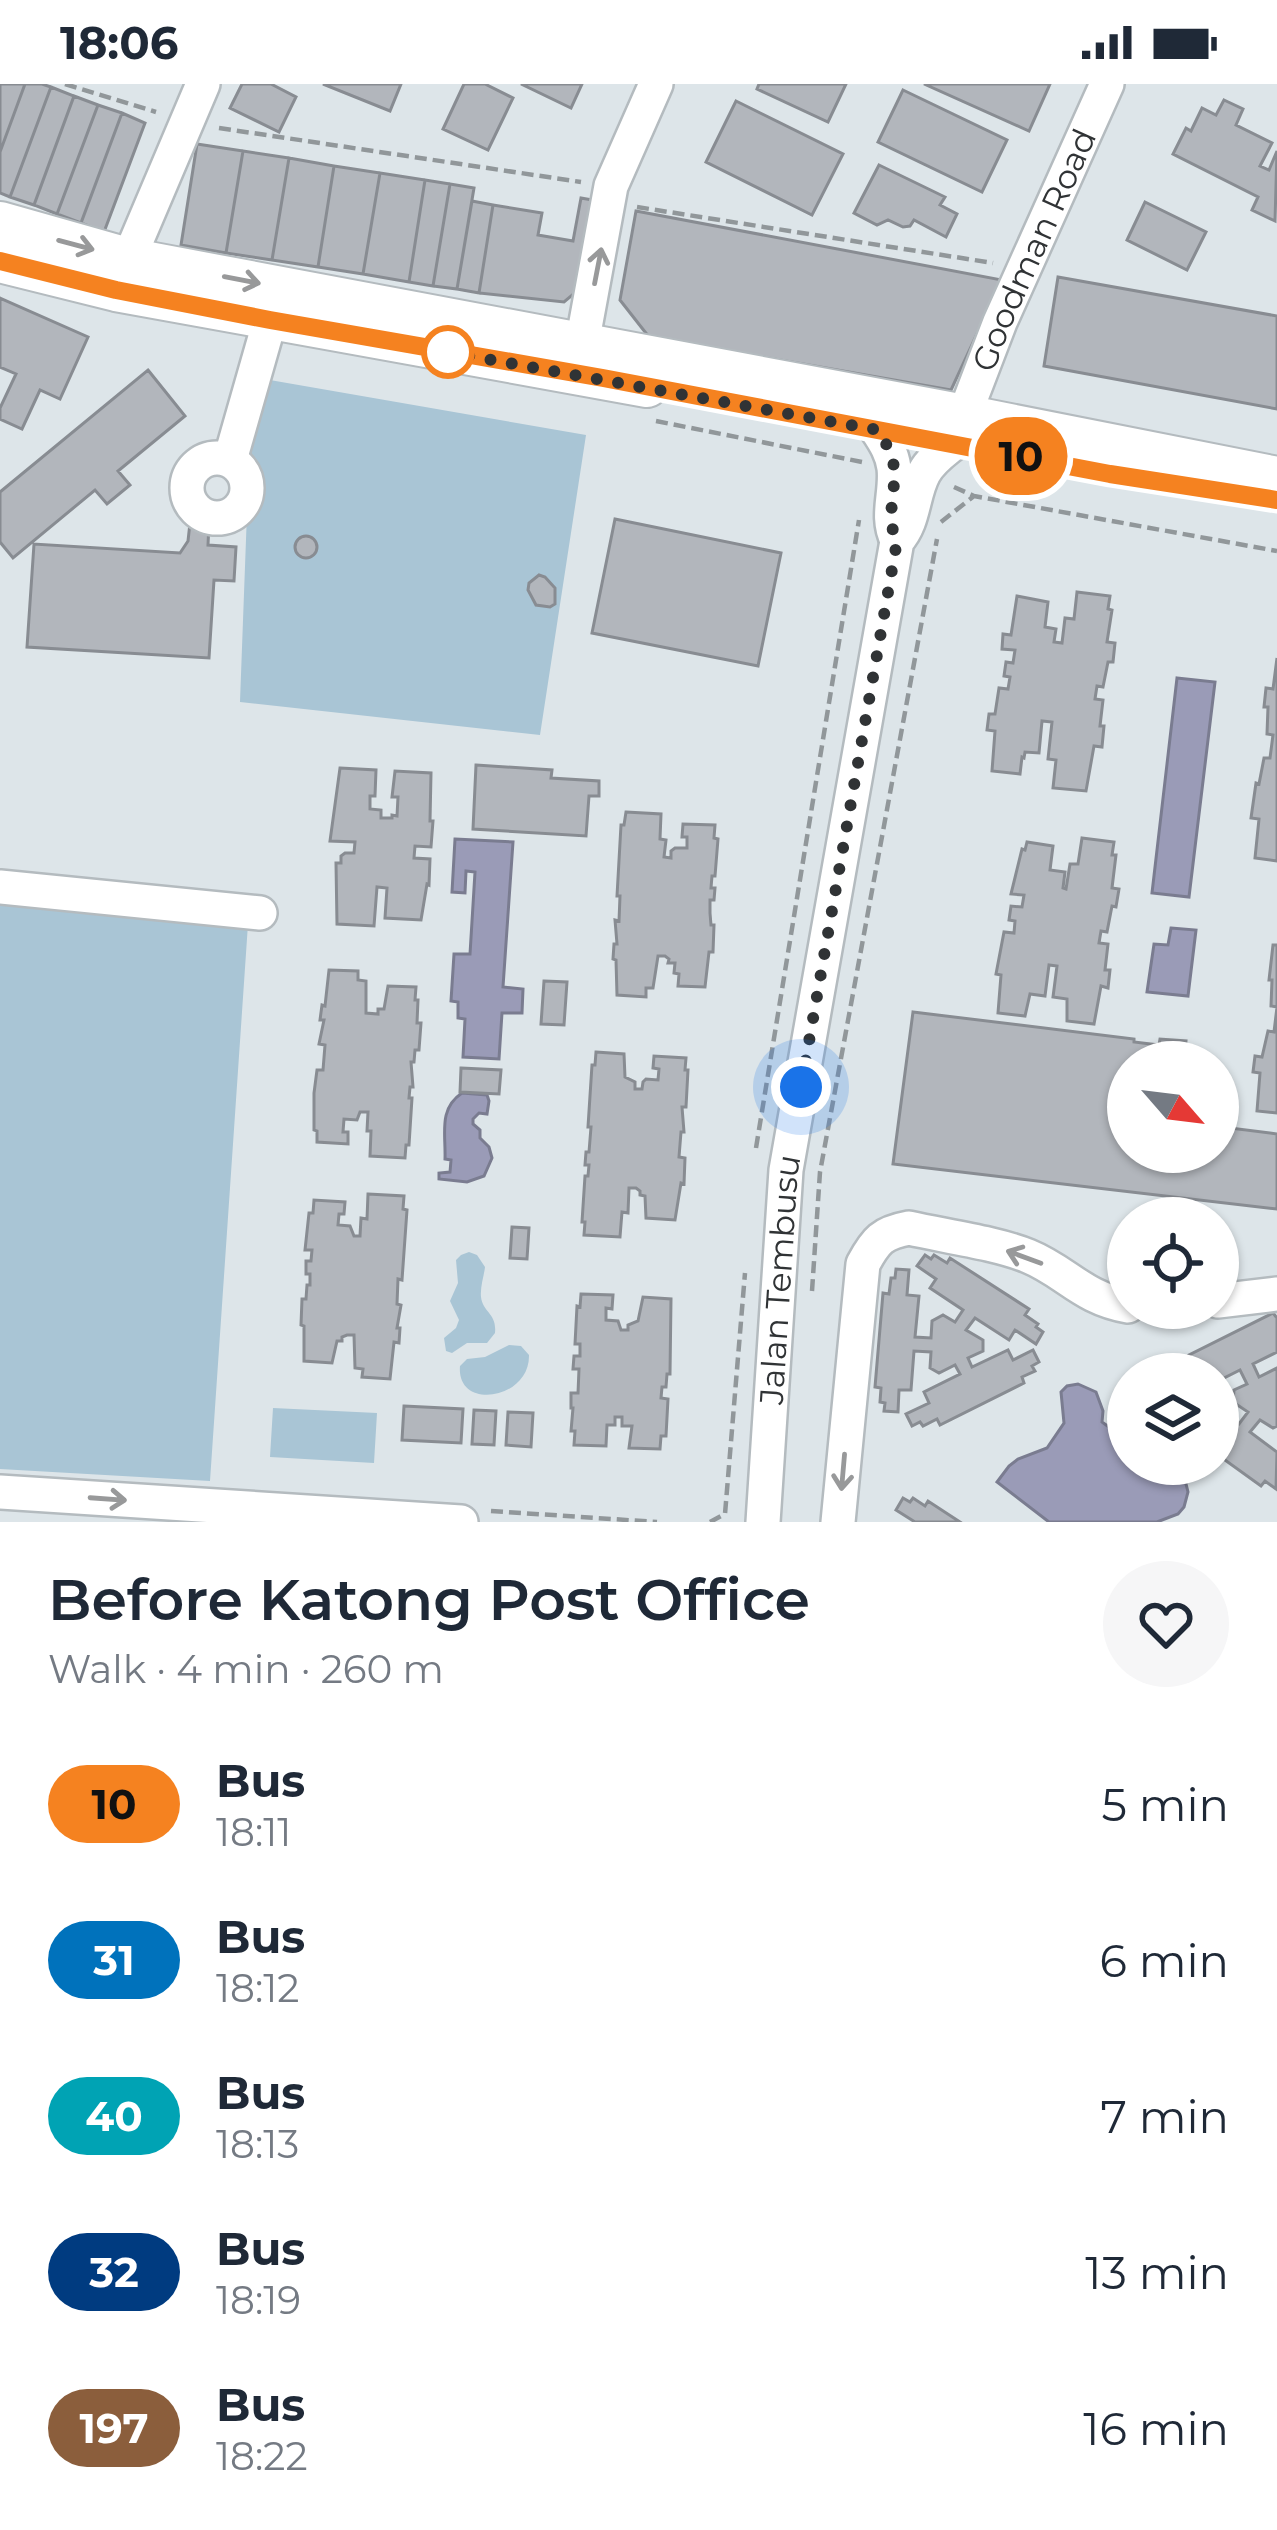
<!DOCTYPE html>
<meta charset="utf-8">
<style>
:root{--surface:#fff;--page:#f6f6f7;--text:#1f2937;--muted:#747a83}
body{margin:0;font-family:Montserrat,sans-serif;background:var(--page);color:var(--text);height:100vh;display:flex;flex-direction:column;font-size:45px;white-space:nowrap}
*{box-sizing:border-box;margin:0}
p{font-size:39px;color:var(--muted)}
.icon{flex:none;width:66px;height:66px;fill:none;stroke:currentColor;stroke-width:2;stroke-linecap:round;stroke-linejoin:round}
.map{position:relative;height:1438px;overflow:hidden}
.sheet{display:flex;flex-direction:column;background:var(--surface);flex:1}
.sheet>*{flex:none}
.badge{padding:0 24px;border-radius:39px;font-size:42px;line-height:78px}
.needle{width:78px;rotate:118deg}
.fabs{position:absolute;left:1107px;top:957px;display:grid;gap:24px}
.fabs a{display:grid;place-items:center;width:132px;height:132px;border-radius:50%;background:var(--surface);box-shadow:0 3px 9px #0004;font-size:60px}
.you{position:absolute;width:60px;height:60px;margin:-30px;border:9px solid #fff;border-radius:50%;background:#1a73e8;box-shadow:0 0 0 18px #1a73e833}
.map>.badge{position:absolute;translate:-50% -50%;box-shadow:0 0 0 6px #fff}
.round{display:grid;place-items:center;flex:none;width:126px;height:126px;border-radius:63px;background:var(--page)}
.headline{display:flex;align-items:center;justify-content:space-between;height:204px;padding:0 48px}
h1{font-size:57px;font-weight:600;line-height:90px}
ul{padding:0;list-style:none}
li{display:flex;align-items:center;gap:36px;height:156px;padding:0 48px}
li div{flex:1}
li b{display:block;font-size:45px}
li em{font-style:normal}
li .badge{min-width:132px;font-weight:700;text-align:center}
.status{display:flex;justify-content:space-between;align-items:center;height:84px;padding:0 60px;background:var(--surface);direction:ltr}
.status svg{height:33px;fill:currentColor}
.map>svg:first-child{display:block}
.green{fill:#a9c5d5}
.water{fill:#9a9bb7;stroke:#7a7c90;stroke-width:3}
.building{fill:#b2b6bc;stroke:#888c92;stroke-width:3}
.lines{fill:none;stroke-linecap:round;stroke-linejoin:round}
.minor-casing{stroke:#b4bbbf;stroke-width:38}
.major-casing{stroke:#b4bbbf;stroke-width:46}
.path{stroke:#91979a;stroke-width:4.5;stroke-dasharray:12 6;stroke-linecap:butt}
.minor{stroke:#fff;stroke-width:33}
.major{stroke:#fff;stroke-width:42}
.oneway{stroke:#98999a}
.line-casing{stroke:#fff;stroke-width:27}
.line{stroke:#f58220;stroke-width:18}
.walk{stroke:#303335;stroke-width:12;stroke-dasharray:0 21.6}
.stop-dot{fill:#fff;stroke:#f58220;stroke-width:6}
.labels{text-anchor:middle;dominant-baseline:central;stroke-width:10;stroke-linejoin:round;paint-order:stroke}
.street-label{font-size:33px;fill:#303335;stroke:#dde5e9}
</style>
<div class="status"><b>18:06</b><svg viewBox="0 0 49 12"><path d="M0 12V9h3v3zM5 12V6h3v6zM10 12V3h3v9zM15 12V0h3v12zM26 1h20v11H26zM47 4h2v5h-2z"/></svg></div>
<div class="map">
<svg width="1277" height="1438" viewBox="0 0 1277 1438">
<rect width="100%" height="100%" fill="#dde5e9"/>
<path class="green" d="M252,293L586,351L540,651L240,618Z
M0,814L248,840L210,1397L0,1385Z
M469,1168L477,1171L485,1183C484,1192 480,1203 481,1213C483,1229 497,1229 495,1249L487,1259H467L452,1269L446,1267L444,1254L456,1244L459,1236L450,1217L458,1199L456,1176L461,1171Z
M509,1261L521,1262L529,1271C530,1316 456,1327 460,1282L467,1275L485,1273Z
M273,1324L377,1329L374,1379L270,1373Z"/>
<path class="water" d="M1177,594L1215,598L1189,813L1152,809Z
M455,755L513,758L503,903L523,905L522,929H502L499,975L463,973L465,935L458,934V918L451,917L454,870H470L475,788L466,787L465,809L452,808Z
M1171,844L1196,846L1188,912L1147,908L1154,860L1168,861Z
M462,1009L487,1011L489,1017L487,1030L479,1029L473,1035V1040L480,1046V1054L489,1063L492,1074L484,1092L467,1098L439,1095V1089L450,1088L451,1076L445,1075C446,1050 438,1025 462,1009Z
M1078,1300L1096,1308L1103,1327L1102,1338L1128,1357V1380H1161L1185,1396L1188,1408L1184,1423L1178,1430L1157,1438H1049L997,1398L1009,1382L1018,1375L1047,1364L1064,1339L1061,1308L1067,1302Z"/>
<path class="building" d="M0,0H25L0,68Z
M25,0H42L51,3L10,113L0,109V68Z
M242,0H271L296,13L279,48L230,24Z
M323,0H401L390,27Z
M464,0H485L513,14L488,66L443,45Z
M521,0H582L571,24Z
M759,0H846L828,38L757,5Z
M924,0H1050L1029,47Z
M51,3L74,12L34,121L10,113Z
M903,6L1007,56L982,108L878,58Z
M74,12L98,21L57,130L34,121Z
M1224,16L1243,25L1236,41L1272,59L1260,82L1269,86L1277,67L1275,137L1252,126L1258,113L1173,70L1186,44L1191,47L1202,24L1216,31Z
M736,17L843,70L812,131L706,78Z
M98,21L122,29L81,139L57,130Z
M122,29L145,39L104,148L81,139Z
M197,60L243,67L226,169L181,161Z
M243,67L289,74L272,176L226,169Z
M289,74L334,82L318,183L272,176Z
M879,81L945,113L940,121L957,130L946,153L914,136L910,142L903,143L888,136L877,141L854,129Z
M334,82L380,89L363,190L318,183Z
M380,89L425,96L409,198L363,190Z
M425,96L450,100L433,202L409,198Z
M450,100L474,104L457,205L433,202Z
M581,114L598,117L582,203L564,218L479,209L493,121L542,129L538,151L573,157Z
M472,117L493,121L479,209L457,205Z
M1145,118L1206,148L1187,186L1127,156Z
M636,127L1002,196L951,306L649,253L620,216Z
M1058,193L1277,232V325L1044,282Z
M0,214L88,253L60,315L40,306L22,345L0,335V324L16,290L0,283Z
M148,286L185,332L118,387L130,401L107,420L95,406L13,474L0,458V408Z
M615,435L781,469L758,582L592,549Z
M190,439L209,440L208,461L236,463L234,497L214,496L209,574L27,563L34,460L180,469L188,457Z
M295 463a11 11 0 1 1 22 0a11 11 0 1 1-22 0Z
M539,491L545,493L555,504V520L550,523L536,521L528,506L529,499Z
M1077,508L1110,512L1108,525L1112,526L1107,558L1115,559L1113,578H1108L1103,603L1097,602L1095,615L1103,616L1100,642H1104L1102,663L1094,662L1086,707L1053,704L1056,676L1048,675L1052,638L1042,637L1039,669L1025,668L1024,674L1022,673L1020,690L992,687L995,647L987,646L989,630H995L999,604L1008,605L1010,593L1004,592L1006,578L1013,579L1015,566L1002,565L1003,550L1011,551L1017,512L1048,518L1045,543L1056,545L1054,558L1062,559L1065,534L1074,535Z
M1277,574V777L1255,774L1259,735L1251,734L1256,699L1259,700L1264,674H1270L1273,651L1267,650L1268,623H1264L1266,604L1273,605Z
M476,681L552,686L551,694L599,697V712H589L586,752L473,745Z
M340,684L376,686L375,712H370V725L381,726V734H392V731L397,732L398,713H392L395,687L431,689L430,737H433L431,763L415,762L414,774L430,775L429,801L427,800L421,836L385,834L387,804L377,803L374,842L337,840L336,779H341V772L345,769H354L355,758L330,757Z
M626,728L661,730L660,755L666,756L664,773L671,774V767L675,764H687V753H682L683,740L715,741L714,754L718,755L715,792H712L711,804H715L714,816H710V829L711,841H714L713,868H709L705,903L678,902L679,890L674,889L675,879H668L669,875L665,872H658L653,904H646V913L617,911L616,876L613,875L614,860H617L615,836L619,837L620,812H617L621,741H624Z
M1082,754L1114,758L1112,771H1116L1112,804L1119,805L1116,823L1112,822L1107,848L1101,847L1099,859L1108,860L1105,886H1110L1108,904L1101,902L1094,940L1067,937V915L1053,913L1057,882L1049,881L1045,912L1030,910L1025,932L998,929L1001,891L996,890L1004,848L1014,849L1015,837L1009,836L1011,822L1022,823L1024,811L1011,810L1022,765L1025,766L1027,758L1053,762L1050,786L1065,788L1063,804L1066,805L1070,780H1078Z
M1273,861H1277V1029L1257,1027L1260,989L1253,988L1255,972L1262,973L1268,947L1274,948L1277,923L1271,922L1272,896H1269Z
M329,886L358,887V896L366,897V929L378,930V925H384L388,902L416,903L415,916H418L417,939H421L419,966H415L414,978H411L413,1003H410L409,1014H412L409,1061H406L405,1074L370,1072L371,1047H367L368,1028H360L357,1036L344,1035L343,1048H348V1060L317,1058V1047L314,1046V1009L317,986H323L325,961L319,960L324,936H320L322,921L325,922Z
M544,897L567,898L564,941L541,940Z
M913,928L1134,955V958L1159,961L1160,955L1186,957L1184,978H1128V1068H1218V1016L1233,1018L1230,1044L1277,1050V1125L893,1080Z
M596,968L624,970L625,993L635,998V1005H642L643,998L646,995L658,996L659,985L653,984L654,972L686,974L685,986H688L686,1023H682L684,1048H681L679,1073L685,1074L684,1100L681,1099L675,1136L646,1134L645,1112L640,1111V1107L636,1104H629L628,1129L622,1128L620,1153L584,1151L585,1138H582L585,1092H588L589,1081H585L586,1068H589L591,1043H588L592,981H595Z
M461,984L501,986L499,1010L460,1008Z
M368,1110L404,1112L403,1125L407,1126L402,1196L398,1195L397,1220L401,1221L397,1244H400L399,1259L394,1258L390,1295L362,1293L363,1285L355,1284L354,1251H347L342,1253V1257H337L332,1279L304,1277V1242L301,1241L302,1215H306L307,1201H310V1190H306V1177H311L312,1166H305L309,1129H313L314,1116L345,1118L344,1130H339L338,1141L350,1142L354,1152H360L361,1134L367,1135Z
M512,1143L529,1144L527,1175L510,1174Z
M925,1171L931,1175L934,1171L947,1179L950,1174L1029,1225L1025,1231L1038,1240L1036,1243L1043,1248L1036,1260L1015,1246L1009,1256L975,1234L966,1246L983,1256V1267L968,1274L972,1283L1008,1266L1013,1276L1033,1266L1039,1278L1032,1282L1035,1287L1022,1293L1024,1299L940,1341L937,1335L923,1342L920,1338L912,1342L906,1330L929,1319L924,1308L960,1290L955,1281L939,1289L930,1284L931,1268L914,1267L911,1306H899L898,1328L884,1327L885,1319L880,1318L881,1304L875,1303L883,1209L889,1210L891,1194H895L896,1185L909,1186L907,1211L919,1212L915,1253L931,1254L932,1237L943,1231L955,1238L963,1226L930,1204L936,1195L917,1182Z
M581,1210L613,1211L612,1225L606,1224V1236L618,1237L621,1246H628V1241L638,1237L643,1213L671,1215L670,1290H667L666,1303H662L661,1314L668,1315L666,1352H661L660,1365L629,1364L632,1342H622V1333H615V1341H607L606,1362L574,1361L575,1347H571L573,1324H571V1309H578L579,1285H573L574,1272H580V1260H575L577,1222L580,1223Z
M1273,1229L1277,1234V1268L1253,1280L1259,1293L1277,1284V1342L1273,1344L1260,1336L1250,1348L1277,1368L1276,1405L1265,1397L1261,1402L1218,1371V1325L1239,1340L1248,1328L1233,1318L1234,1306L1247,1300L1240,1286L1218,1297V1290H1175L1181,1288L1178,1283L1191,1276L1189,1271Z
M404,1322L463,1325L461,1359L402,1356Z
M474,1326L496,1327L494,1361L472,1360Z
M508,1328L533,1329L531,1363L506,1361Z
M903,1414L910,1418L913,1414L925,1422L928,1417L960,1438H915L896,1426Z"/>
<g class="lines">
<defs>
<g id="minor">
<path d="M121,193L203,0"/>
<path d="M582,260L611,102L656,0"/>
<path id="s1" d="M964,332L1000,238L1107,0"/>
<path d="M877,346C885,358 892,369 894,384C897,409 885,432 897,456"/>
<circle cx="217" cy="404" r="30"/>
<path d="M230,376L270,236"/>
<path d="M0,803L260,829"/>
<path d="M1218,1217L1277,1210"/>
<path d="M0,1408L461,1438"/>
<path id="s2" d="M763,1438L786,1086L897,457C915,437 912,411 924,389C931,376 943,368 954,359"/>
<path d="M838,1438L863,1180C876,1156 882,1149 909,1144C944,1152 996,1159 1028,1172C1067,1188 1082,1214 1128,1222"/>
</g>
<path id="major" d="M0,139L127,175L964,332L1277,394
M0,177L116,206L647,302"/>
</defs>
<use href="#minor" class="minor-casing"/>
<use href="#major" class="major-casing"/>
<path class="path" d="M65,0L156,28
M219,44L581,98
M637,123L993,179
M656,337L862,378
M954,403L974,412L1277,467
M941,438L974,412
M756,1064L859,436
M812,1207L820,1088L937,455
M491,1427L657,1438
M710,1438L725,1430L745,1189"/>
<use href="#minor" class="minor"/>
<use href="#major" class="major"/>
</g>
<defs><path id="oneway-shaft" d="M-6 0H5M1.5-3L5.5 0L1.5 3" fill="none" stroke-width="1.6" stroke-linecap="round" stroke-linejoin="round" transform="scale(3)"/></defs>
<g class="oneway">
<use href="#oneway-shaft" transform="translate(76 161) rotate(15)"/>
<use href="#oneway-shaft" transform="translate(598 182) rotate(-79)"/>
<use href="#oneway-shaft" transform="translate(242 196) rotate(11)"/>
<use href="#oneway-shaft" transform="translate(1024 1173) rotate(-160)"/>
<use href="#oneway-shaft" transform="translate(843 1388) rotate(95)"/>
<use href="#oneway-shaft" transform="translate(108 1415) rotate(4)"/>
</g>
<g class="lines">
<defs>
<path id="line" d="M0,177L116,206L270,236L603,294L1110,390L1277,416"/>
</defs>
<use href="#line" class="line-casing"/>
<use href="#line" class="line"/>
<path class="walk" d="M448,268L878,346C885,358 893,370 894,385C896,410 885,434 897,457L801,1003"/>
</g>
<circle class="stop-dot" cx="448" cy="268" r="24"/>
<g class="labels">
<g class="street-label">
<text stroke="none"><textPath href="#s1" startOffset="180">Goodman Road</textPath></text>
<text stroke="none"><textPath href="#s2" startOffset="243">Jalan Tembusu</textPath></text>
</g>
</g>
</svg>
<div class="fabs">
<a><svg class="needle" viewBox="-14 -14 28 28"><path d="M0-13l5 13h-10z" fill="#e53935"/><path d="M0 13l5-13h-10z" fill="#747a83"/></svg></a>
<a><svg class="icon" aria-label="locate" viewBox="0 0 24 24"><circle cx="12" cy="12" r="6"/><path d="M12 2v4M12 18v4M2 12h4M18 12h4"/></svg></a>
<a><svg class="icon" aria-label="layers" viewBox="0 0 24 24"><path d="M12 4l9 5-9 5-9-5zM3 14l9 5 9-5"/></svg></a>
</div>
<div class="you" style="left:801px;top:1003px"></div>
<b class="badge" style="left:1021px;top:372px;background:#f58220;color:#111">10</b>
</div>
<section class="sheet">
<div class="headline"><div><h1>Before Katong Post Office</h1><p>Walk · 4 min · 260 m</p></div><a class="round"><svg class="icon" aria-label="heart" viewBox="0 0 24 24"><path d="M12 20l-8-8c-3-5 5-10 8-4 3-6 11-1 8 4z"/></svg></a></div>
<ul>
<li><span class="badge" style="background:#f58220;color:#111">10</span><div><b>Bus</b><p>18:11</p></div><em>5 min</em></li>
<li><span class="badge" style="background:#0072bc;color:#fff">31</span><div><b>Bus</b><p>18:12</p></div><em>6 min</em></li>
<li><span class="badge" style="background:#00a3b4;color:#fff">40</span><div><b>Bus</b><p>18:13</p></div><em>7 min</em></li>
<li><span class="badge" style="background:#003b80;color:#fff">32</span><div><b>Bus</b><p>18:19</p></div><em>13 min</em></li>
<li><span class="badge" style="background:#8b5e3c;color:#fff">197</span><div><b>Bus</b><p>18:22</p></div><em>16 min</em></li>
</ul>
</section>
